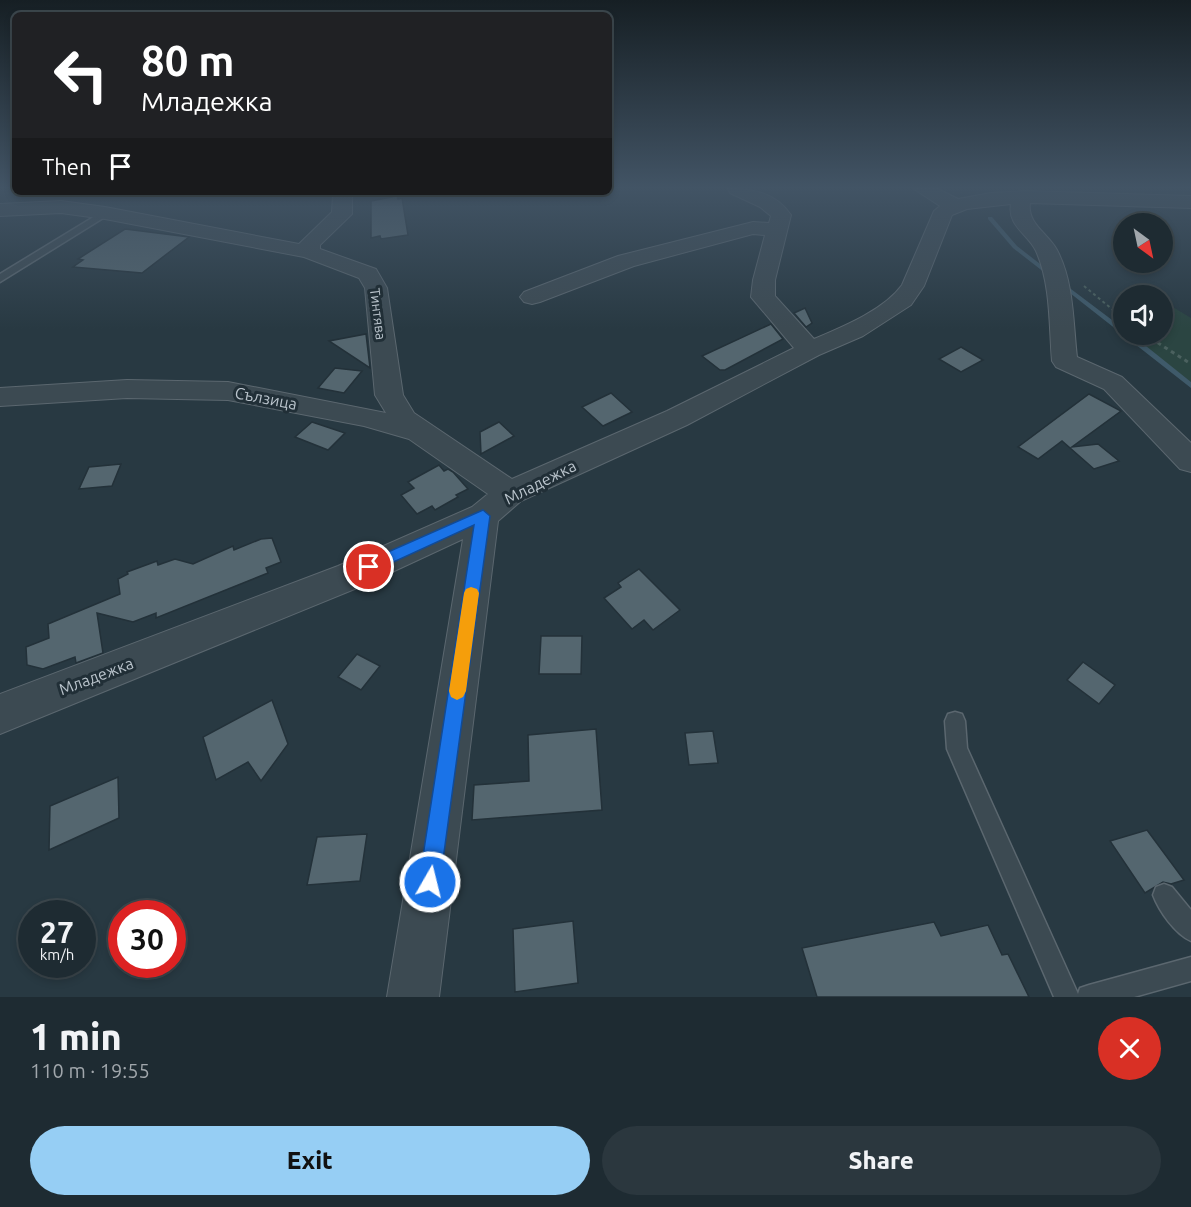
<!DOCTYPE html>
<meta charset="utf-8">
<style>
body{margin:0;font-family:Ubuntu,sans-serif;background:#2b373e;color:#f1f3f6;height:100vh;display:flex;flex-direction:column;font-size:22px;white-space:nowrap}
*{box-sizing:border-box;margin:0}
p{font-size:20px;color:#a1a7ac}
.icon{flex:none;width:33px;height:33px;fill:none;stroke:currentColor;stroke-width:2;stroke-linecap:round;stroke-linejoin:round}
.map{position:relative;height:997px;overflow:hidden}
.panel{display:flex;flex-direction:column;background:#1e2b32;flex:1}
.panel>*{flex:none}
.guide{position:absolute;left:12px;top:12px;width:600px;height:183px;border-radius:9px;box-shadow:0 3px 9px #0003,0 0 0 2px #3c474d;background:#202124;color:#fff;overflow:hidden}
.needle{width:39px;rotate:147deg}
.buttons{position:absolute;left:1113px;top:213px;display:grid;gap:12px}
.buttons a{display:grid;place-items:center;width:60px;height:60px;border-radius:50%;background:#1e2b32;box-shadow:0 3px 9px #0003,0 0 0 2px #3c474d;font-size:30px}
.speed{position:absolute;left:18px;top:900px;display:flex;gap:12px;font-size:30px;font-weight:700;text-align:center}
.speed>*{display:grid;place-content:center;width:78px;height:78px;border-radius:50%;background:#1e2b32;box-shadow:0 3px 9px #0003,0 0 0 2px #3c474d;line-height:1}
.speed small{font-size:15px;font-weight:400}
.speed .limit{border:9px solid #d22;background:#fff;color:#111}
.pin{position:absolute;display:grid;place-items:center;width:51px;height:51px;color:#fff;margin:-26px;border:3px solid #fff;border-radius:50%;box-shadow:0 2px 6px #0007}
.me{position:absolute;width:66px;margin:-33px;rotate:8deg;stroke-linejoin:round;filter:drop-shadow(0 0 4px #0008)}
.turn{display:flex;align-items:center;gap:21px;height:126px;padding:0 30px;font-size:27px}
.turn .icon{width:78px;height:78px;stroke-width:2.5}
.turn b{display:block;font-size:42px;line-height:51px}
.then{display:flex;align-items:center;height:57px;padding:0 30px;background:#0003;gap:12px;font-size:22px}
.round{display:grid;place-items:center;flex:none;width:63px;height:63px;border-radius:32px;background:#2b373e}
.headline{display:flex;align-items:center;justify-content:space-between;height:102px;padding:0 30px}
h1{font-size:36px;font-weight:800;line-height:45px}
.primary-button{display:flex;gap:12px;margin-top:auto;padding:12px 30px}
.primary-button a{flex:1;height:69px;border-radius:36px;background:#96cef4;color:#111;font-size:24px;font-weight:800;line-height:69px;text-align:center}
.primary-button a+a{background:#2b373e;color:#f1f3f6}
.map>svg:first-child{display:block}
.green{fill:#2b4542}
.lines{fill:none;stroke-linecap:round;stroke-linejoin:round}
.stream{fill:#3f5a6a;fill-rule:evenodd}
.building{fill:#54666f;stroke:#233139;stroke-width:1.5}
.lane-casing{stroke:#5b676f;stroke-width:3}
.street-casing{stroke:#5b676f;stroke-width:2}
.path-far1{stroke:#4b615f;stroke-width:2;stroke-dasharray:3 3;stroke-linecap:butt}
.path{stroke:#4b615f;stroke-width:3;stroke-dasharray:4 4;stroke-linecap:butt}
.lane{fill:#3c4a52;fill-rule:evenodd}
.street{fill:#3c4a52;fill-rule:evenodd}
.route{fill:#1a73e8;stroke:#114b97;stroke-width:1.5}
.slow{fill:#f59e0b}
.labels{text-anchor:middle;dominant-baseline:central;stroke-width:6;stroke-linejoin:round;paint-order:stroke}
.far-street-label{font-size:14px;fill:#bac4cc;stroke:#212f37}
.street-label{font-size:16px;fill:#bac4cc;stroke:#212f37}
</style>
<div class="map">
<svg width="1191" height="997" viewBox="0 0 1191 997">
<rect width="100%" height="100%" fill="#283942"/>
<polygon class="green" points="1163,301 1191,318 1191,382 1128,335 1162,334"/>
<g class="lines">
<g class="stream">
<polygon points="988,217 992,217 1017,246 1053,274 1053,276 1049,276 1013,248 988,219"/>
<polygon points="1063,283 1124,329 1124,334 1131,334 1191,382 1191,388 1061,286 1060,285"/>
</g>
</g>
<g class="building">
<polygon points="397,196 398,199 402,198 408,235 381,239 380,236 371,238 371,201"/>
<polygon points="125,229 189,237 142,273 73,267 83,260 78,259"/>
<polygon points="805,308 812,323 806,327 794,313"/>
<polygon points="771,324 783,339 725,370 720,370 702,356"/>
<polygon points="366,334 370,368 329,341"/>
<polygon points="961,347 983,360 961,372 939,359"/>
<polygon points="335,368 362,371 344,393 318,388"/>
<polygon points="611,393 632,412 603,426 582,407"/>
<polygon points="1089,394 1121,411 1072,447 1098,444 1119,461 1094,469 1062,441 1038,459 1018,447"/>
<polygon points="312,422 345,433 328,450 295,437"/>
<polygon points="499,422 514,436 481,454 480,432"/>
<polygon points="121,464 112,486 79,489 89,467"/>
<polygon points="439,465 444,471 448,469 453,472 468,489 456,495 458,497 435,510 432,506 417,514 401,495 414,488 408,482"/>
<polygon points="272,538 281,562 266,568 268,573 156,618 156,613 133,622 97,613 103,653 76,663 75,657 43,669 27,665 26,647 49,638 48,624 120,594 118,579 128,574 127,572 157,561 158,565 175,559 193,564 233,546 234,550 261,539"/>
<polygon points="639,569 680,610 653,630 644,620 632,629 604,598 621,587 618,583"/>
<polygon points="541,636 582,636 581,674 539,674"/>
<polygon points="357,654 380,666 361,690 338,677"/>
<polygon points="1083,662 1115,685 1099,704 1067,680"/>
<polygon points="272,700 288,744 261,781 248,762 216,780 203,737"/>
<polygon points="596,729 602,810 472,820 474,785 529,781 528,735"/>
<polygon points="713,731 718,763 689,765 685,733"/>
<polygon points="118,777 119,818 49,850 50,806"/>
<polygon points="1147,830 1184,880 1171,884 1163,882 1145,893 1110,841"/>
<polygon points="367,834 360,881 307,885 317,837"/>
<polygon points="573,921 578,983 515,992 513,929"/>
<polygon points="934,922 941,936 988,925 1002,955 1008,954 1029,997 817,997 802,948"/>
</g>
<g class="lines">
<defs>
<g id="lane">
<polygon points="105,210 110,213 108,215 0,282 0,274"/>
<polygon points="955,712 962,714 965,721 967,748 1078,994 1080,988 1089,985 1191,957 1191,981 1134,997 1054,997 947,749 945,721 948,714"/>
<path d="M 1164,884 L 1172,887 L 1191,910 L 1191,941 C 1175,934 1159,911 1153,895 L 1156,887 Z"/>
</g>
<path id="street" d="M 728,189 C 753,189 775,192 791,215 L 775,280 L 775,296 L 814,339 C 842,327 884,310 902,285 L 934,211 L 940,206 L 914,189 L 938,189 L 958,199 L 991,193 L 1025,191 L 1191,196 L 1191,208 L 1030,203 C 1027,224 1048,233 1057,250 C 1074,282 1073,322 1077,357 L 1122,377 L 1191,443 L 1191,472 L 1180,469 L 1104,389 L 1056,367 L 1052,361 C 1049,325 1051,285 1036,251 C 1028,234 1007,226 1011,204 L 967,209 L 952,215 L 924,286 L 911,305 L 863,336 L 819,355 L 687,425 L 521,501 L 498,521 L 439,997 L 387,997 L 463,539 L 362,586 L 0,734 L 0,694 L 338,566 L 472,507 L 488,494 L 409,439 L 364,426 L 228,400 L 127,398 L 0,406 L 0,388 L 127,380 L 228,382 L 386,413 L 375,395 L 365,288 L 359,278 L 304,257 L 105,219 L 61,213 L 0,216 L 0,204 L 61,201 L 105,207 L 299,244 L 332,212 L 333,196 L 331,192 L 350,192 L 352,195 L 352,214 L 320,245 L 320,249 L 376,269 L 387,288 L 403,395 L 414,413 L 512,479 L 667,411 L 794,348 L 751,297 L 753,280 L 765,235 L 753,234 L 634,266 L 540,302 L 532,304 L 524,302 L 520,297 L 524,292 L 618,256 L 753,222 L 769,223 L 771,216 L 760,207 L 730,193 Z"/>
</defs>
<use href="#lane" class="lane-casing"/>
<use href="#street" class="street-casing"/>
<polyline class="path-far1" points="1084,286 1124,319"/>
<polyline class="path" points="1144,334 1191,364"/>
<use href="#lane" class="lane"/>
<use href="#street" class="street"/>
</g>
<linearGradient id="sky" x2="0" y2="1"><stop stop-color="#161f24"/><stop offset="0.57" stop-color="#425465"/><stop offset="1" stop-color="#425465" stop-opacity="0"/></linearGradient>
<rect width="1191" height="329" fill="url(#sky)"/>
<polygon class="route" points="483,510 490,516 440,882 437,890 430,893 422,890 419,882 474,525 374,571 363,571 361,567 363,563"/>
<polygon class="slow" points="471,587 477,589 479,593 466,691 463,697 457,700 451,697 449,691 464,593 466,589"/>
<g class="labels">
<g class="far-street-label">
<text transform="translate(378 314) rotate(83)">Тинтява</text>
</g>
<g class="street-label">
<text transform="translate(266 398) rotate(11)">Сълзица</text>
<text transform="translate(540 482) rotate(-27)">Младежка</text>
<text transform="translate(96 676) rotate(-21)">Младежка</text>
</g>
</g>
</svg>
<div class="buttons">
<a><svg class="needle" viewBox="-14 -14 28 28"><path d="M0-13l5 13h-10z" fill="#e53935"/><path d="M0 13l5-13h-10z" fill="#a1a7ac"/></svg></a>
<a><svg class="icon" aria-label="sound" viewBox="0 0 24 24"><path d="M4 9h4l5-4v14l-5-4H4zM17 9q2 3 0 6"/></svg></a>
</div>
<div class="speed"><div>27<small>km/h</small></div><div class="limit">30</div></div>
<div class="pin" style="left:369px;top:567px;background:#d93025"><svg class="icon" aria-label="arrive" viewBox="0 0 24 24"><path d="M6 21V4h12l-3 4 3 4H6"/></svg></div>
<svg class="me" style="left:430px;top:882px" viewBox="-20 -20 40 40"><circle r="17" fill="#1a73e8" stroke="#fff" stroke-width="3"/><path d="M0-11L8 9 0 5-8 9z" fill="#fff"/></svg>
<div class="guide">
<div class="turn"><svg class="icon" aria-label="left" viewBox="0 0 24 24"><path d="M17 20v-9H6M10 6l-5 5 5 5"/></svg><div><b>80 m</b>Младежка</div></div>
<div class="then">Then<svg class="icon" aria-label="arrive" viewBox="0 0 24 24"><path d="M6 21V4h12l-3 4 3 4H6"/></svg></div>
</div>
</div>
<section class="panel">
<div class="headline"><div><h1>1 min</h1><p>110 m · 19:55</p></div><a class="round" style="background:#d93025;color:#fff"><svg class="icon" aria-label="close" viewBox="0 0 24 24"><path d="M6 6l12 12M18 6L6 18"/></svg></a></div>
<div class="primary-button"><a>Exit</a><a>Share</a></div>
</section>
